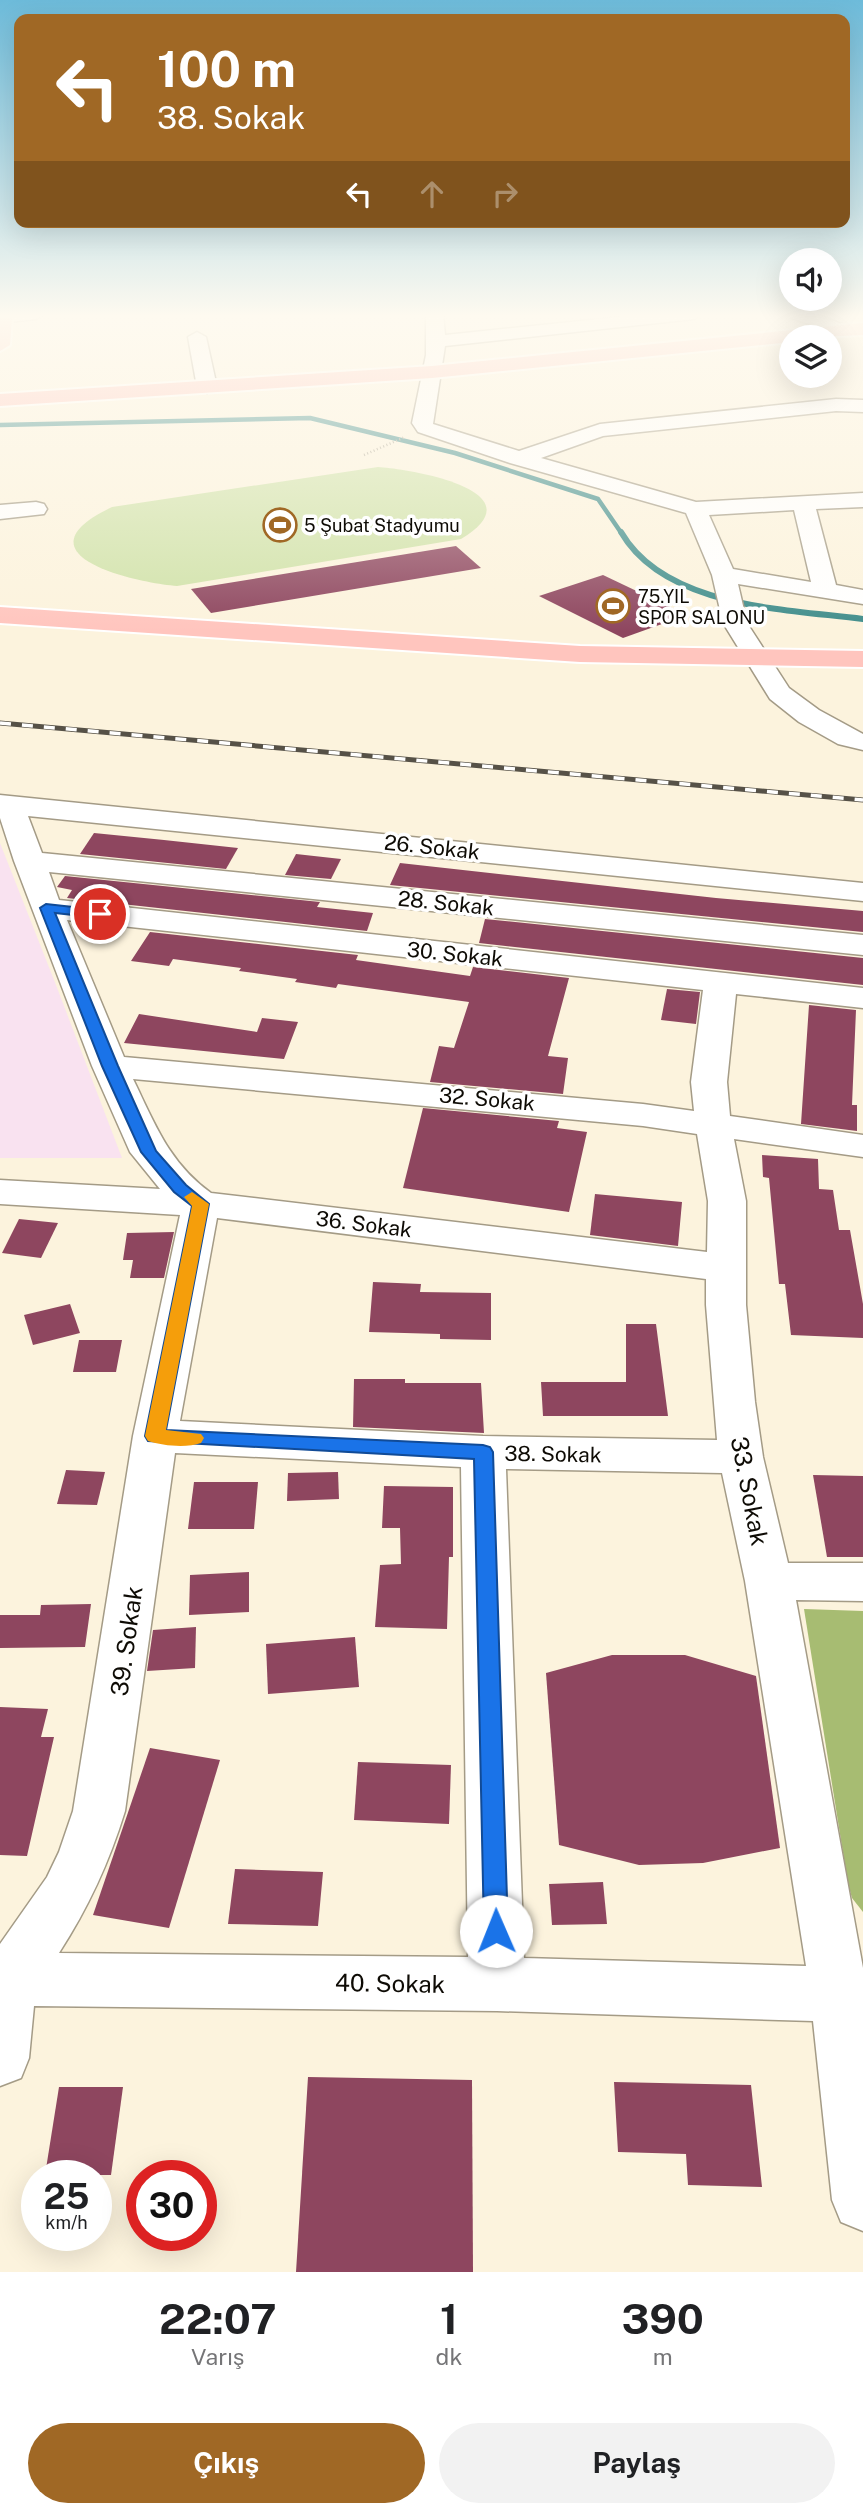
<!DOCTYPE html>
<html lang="tr">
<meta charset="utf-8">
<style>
body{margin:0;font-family:"Public Sans",sans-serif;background:#f2f2f2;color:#202124;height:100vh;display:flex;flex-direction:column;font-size:26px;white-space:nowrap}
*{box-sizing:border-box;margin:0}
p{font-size:23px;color:#757577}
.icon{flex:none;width:38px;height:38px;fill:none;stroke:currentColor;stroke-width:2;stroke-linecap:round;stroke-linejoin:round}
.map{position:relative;height:2272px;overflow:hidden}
.side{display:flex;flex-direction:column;background:#fff;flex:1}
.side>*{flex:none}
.banner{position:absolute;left:14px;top:14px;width:836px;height:214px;border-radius:14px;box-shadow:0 7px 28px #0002;background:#a06825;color:#fff;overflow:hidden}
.buttons{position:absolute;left:779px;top:248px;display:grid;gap:14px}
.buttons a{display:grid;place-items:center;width:63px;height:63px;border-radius:50%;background:#fff;box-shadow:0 7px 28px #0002;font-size:35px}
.speed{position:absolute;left:21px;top:2160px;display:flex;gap:14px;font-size:35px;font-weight:700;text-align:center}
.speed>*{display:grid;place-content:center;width:91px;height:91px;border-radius:50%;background:#fff;box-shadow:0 7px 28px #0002;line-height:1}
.speed small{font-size:18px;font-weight:400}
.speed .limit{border:10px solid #d22;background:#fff;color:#111}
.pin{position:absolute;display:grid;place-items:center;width:60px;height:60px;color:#fff;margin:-30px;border:4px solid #fff;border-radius:50%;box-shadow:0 2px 7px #0007}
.me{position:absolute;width:77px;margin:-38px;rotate:359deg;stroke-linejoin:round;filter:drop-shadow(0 0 5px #0008)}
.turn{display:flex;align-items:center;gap:24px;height:147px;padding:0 28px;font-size:32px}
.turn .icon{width:91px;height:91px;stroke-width:2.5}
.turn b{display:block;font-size:49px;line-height:60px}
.lanes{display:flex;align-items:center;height:66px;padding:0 28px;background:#0003;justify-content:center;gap:35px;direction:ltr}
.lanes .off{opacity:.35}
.eta{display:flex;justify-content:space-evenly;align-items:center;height:119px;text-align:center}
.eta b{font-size:42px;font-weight:700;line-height:49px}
.cta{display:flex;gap:14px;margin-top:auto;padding:14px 28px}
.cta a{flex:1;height:80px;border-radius:42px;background:#a06825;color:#fff;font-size:28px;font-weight:700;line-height:80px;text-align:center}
.cta a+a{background:#f2f2f2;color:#202124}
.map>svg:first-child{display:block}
.education{fill:#f9e2f0}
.green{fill:#d0e2a9}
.forest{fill:#a7bc72}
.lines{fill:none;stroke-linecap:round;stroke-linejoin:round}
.stream-far1{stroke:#408d8b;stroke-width:4.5}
.stream{stroke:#408d8b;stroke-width:6}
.building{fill:#8e465f}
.minor-casing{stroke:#a49b86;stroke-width:3}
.major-casing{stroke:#fff;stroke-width:4}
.path{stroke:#b0a998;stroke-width:2.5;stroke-dasharray:1 2.5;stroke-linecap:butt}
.minor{fill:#fff;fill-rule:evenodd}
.major{fill:#ffc5be;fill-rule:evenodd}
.rail-casing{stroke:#565147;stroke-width:5}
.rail{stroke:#fff;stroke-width:3.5;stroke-dasharray:11;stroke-linecap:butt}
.route{fill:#1a73e8;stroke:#114b97;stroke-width:2}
.slow{fill:#f59e0b}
.labels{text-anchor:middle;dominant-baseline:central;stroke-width:7;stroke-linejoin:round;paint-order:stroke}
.far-poi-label{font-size:18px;fill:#0e0b05;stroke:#fff;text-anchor:start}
.street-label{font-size:21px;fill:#0e0b05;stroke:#fff}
.near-street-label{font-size:24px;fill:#0e0b05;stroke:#fff}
</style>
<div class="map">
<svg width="863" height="2272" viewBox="0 0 863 2272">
<rect width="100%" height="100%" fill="#fcf3dd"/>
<polygon class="education" points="0,843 56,985 122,1158 0,1158"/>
<path class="green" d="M 378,467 C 411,469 541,491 461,539 L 177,586 C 131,582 13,554 112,507 Z"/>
<polygon class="forest" points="804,1609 863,1611 863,1912 852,1898 848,1884"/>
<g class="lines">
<polyline class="stream-far1" points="0,425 310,418 455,453 598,499 622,534"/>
<path class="stream" d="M 621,532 C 665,608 786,609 863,619"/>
</g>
<g class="building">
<polygon points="456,546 481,568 211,613 191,589"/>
<polygon points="603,575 687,615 623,638 539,596"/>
<polygon points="94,833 164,840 238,848 226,869 80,854"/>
<polygon points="296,854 341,859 331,879 285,875"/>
<polygon points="400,863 716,898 863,911 863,932 390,885"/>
<polygon points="65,876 320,902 317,907 373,913 367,931 67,898 72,890 57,887"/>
<polygon points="485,919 863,958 863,985 479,943"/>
<polygon points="150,932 358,955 356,960 470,976 473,967 569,978 548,1056 568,1058 563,1094 430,1082 439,1046 454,1048 469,1002 338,984 336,988 295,982 297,979 239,971 241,968 173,959 169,966 131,961"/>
<polygon points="667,989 700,992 696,1024 661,1020"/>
<polygon points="809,1005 856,1010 852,1105 857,1105 857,1131 801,1124"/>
<polygon points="139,1014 257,1032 262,1018 298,1022 284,1059 124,1043"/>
<polygon points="423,1108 559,1121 557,1128 587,1132 569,1212 403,1188"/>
<polygon points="762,1155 818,1159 819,1189 833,1190 839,1230 850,1230 863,1304 863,1338 791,1335 785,1284 779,1284 769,1178 763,1177"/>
<polygon points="595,1194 682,1202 678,1246 590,1235"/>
<polygon points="19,1219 58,1223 41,1258 2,1253"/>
<polygon points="174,1232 164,1278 130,1278 133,1260 123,1260 127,1233"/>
<polygon points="373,1282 421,1284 420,1292 491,1293 491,1340 440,1339 440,1334 369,1332"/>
<polygon points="70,1304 80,1333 33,1345 24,1315"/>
<polygon points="626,1324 656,1324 668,1416 543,1416 541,1382 626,1382"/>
<polygon points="79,1340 122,1340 116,1372 73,1372"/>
<polygon points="354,1379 405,1379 405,1383 481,1383 484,1433 353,1427"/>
<polygon points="66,1470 105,1472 97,1505 57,1504"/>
<polygon points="338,1472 339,1499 287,1501 288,1473"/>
<polygon points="813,1475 863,1476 863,1557 827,1557"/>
<polygon points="194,1482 258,1482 254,1529 188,1529"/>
<polygon points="384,1486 453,1487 453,1557 449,1557 447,1629 375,1627 380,1565 401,1564 400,1528 382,1528"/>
<polygon points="249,1572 249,1612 189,1615 190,1575"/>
<polygon points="91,1604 85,1647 0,1648 0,1615 40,1615 41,1605"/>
<polygon points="196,1627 195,1668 147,1671 153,1630"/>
<polygon points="355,1637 359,1687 268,1694 266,1644"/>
<polygon points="612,1655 685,1655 756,1676 780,1848 703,1863 639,1865 559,1845 546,1673"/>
<polygon points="0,1707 48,1709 41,1737 54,1737 27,1856 0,1855"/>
<polygon points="150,1748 220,1760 169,1928 93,1915"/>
<polygon points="358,1762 451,1765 449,1824 354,1820"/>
<polygon points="235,1869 323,1872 318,1926 228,1924"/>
<polygon points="603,1882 607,1924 552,1925 549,1884"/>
<polygon points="308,2077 472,2080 473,2272 296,2272"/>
<polygon points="614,2082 751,2085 762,2187 688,2185 686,2154 618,2152"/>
<polygon points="59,2087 123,2087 111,2175 45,2175"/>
</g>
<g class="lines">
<defs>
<g id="minor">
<polygon points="0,314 45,314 36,319 0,323"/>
<path d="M 426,314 L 443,314 L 445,335 L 648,314 L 703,314 L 694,319 L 445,346 L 433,424 L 519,451 L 600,424 L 836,399 L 863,400 L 863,412 L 836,411 L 603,436 L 541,458 L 696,502 L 863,493 L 863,507 L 816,509 L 836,585 L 863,590 L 863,604 L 738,584 L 747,623 L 789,688 L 819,710 L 863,734 L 863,750 L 838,744 L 799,722 L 770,699 L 723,623 L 712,575 L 686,513 L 510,463 L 418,432 L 412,423 L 426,355 ZM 794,510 L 811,582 L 733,569 L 709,515 Z"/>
<polygon points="789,314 813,314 851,327 854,331 851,335 839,335 792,318"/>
<polygon points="197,332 206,337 217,387 207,393 197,387 188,337"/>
<polygon points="36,502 44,504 47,509 44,514 0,519 0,505"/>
<path d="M 0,795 L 863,883 L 863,901 L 28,816 L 42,853 L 863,935 L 863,955 L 49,872 L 59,900 L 863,988 L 863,1008 L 736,994 L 727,1082 L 730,1116 L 863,1135 L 863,1157 L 734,1139 L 746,1201 L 746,1305 L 755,1402 L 763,1457 L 788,1563 L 863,1563 L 863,1601 L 796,1600 L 863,1968 L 863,2231 L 841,2222 L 832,2200 L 813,2021 L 497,2011 L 34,2006 L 29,2058 L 21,2078 L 0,2086 L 0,1944 L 47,1877 L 59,1852 L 73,1811 L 133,1436 L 180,1215 L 0,1204 L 0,1180 L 160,1189 L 130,1152 L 92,1066 L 14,861 L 0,818 ZM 67,920 L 703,990 L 691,1082 L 694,1111 L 643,1104 L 124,1057 ZM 133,1079 L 643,1126 L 697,1134 L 708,1201 L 707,1252 L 211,1193 C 169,1163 155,1124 133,1079 ZM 217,1218 L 706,1279 L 706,1305 L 717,1440 L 483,1436 L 180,1421 ZM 175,1453 L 461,1467 L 468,1957 L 59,1953 C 88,1908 109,1863 125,1811 ZM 506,1469 L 722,1473 L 745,1581 L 806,1966 L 524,1958 Z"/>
</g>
<g id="major">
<polygon points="0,314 10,314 12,318 10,345 0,351"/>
<polygon points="863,323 863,335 791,338 791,342 432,378 0,406 0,394 432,366"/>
<polygon points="0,607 580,646 863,651 863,667 580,662 0,623"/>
</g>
</defs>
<use href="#minor" class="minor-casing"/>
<use href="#major" class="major-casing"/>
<polyline class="path" points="364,455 405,437"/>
<use href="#minor" class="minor"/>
<use href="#major" class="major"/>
<defs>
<polyline id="rail" points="0,723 863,800"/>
</defs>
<use href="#rail" class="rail-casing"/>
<use href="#rail" class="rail"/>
</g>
<linearGradient id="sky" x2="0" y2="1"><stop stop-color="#6dbbda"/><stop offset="0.5" stop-color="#fefaf0"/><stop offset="1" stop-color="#fefaf0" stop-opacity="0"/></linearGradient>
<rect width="863" height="632" fill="url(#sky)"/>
<polygon class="route" points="46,904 100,910 107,914 100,918 55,913 118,1066 156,1151 186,1185 209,1204 166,1430 483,1445 490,1447 493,1452 508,1931 504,1939 496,1942 487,1939 484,1931 474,1459 148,1441 145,1436 192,1206 174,1192 141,1152 102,1066 40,908"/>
<path class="slow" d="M 192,1192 L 209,1204 L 166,1430 L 201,1434 L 204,1438 L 201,1443 C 187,1448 163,1446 148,1441 L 145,1436 L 192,1206 L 184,1197 Z"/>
<defs>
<symbol id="stadium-ring" viewBox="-11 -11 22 22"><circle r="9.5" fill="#fff" stroke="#a06825" stroke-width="1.5"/><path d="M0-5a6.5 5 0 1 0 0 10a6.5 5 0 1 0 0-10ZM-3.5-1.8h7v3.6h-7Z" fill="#a06825"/></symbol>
</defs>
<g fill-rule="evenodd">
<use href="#stadium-ring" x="261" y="506" width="38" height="38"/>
<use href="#stadium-ring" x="594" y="587" width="38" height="38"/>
</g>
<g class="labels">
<g class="far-poi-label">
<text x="304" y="525">5 Şubat Stadyumu</text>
<text x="638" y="596">75.YIL<tspan x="638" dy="21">SPOR SALONU</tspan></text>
</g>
<g class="street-label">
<text transform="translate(432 847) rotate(6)">26. Sokak</text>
<text transform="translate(446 903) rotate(6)">28. Sokak</text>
<text transform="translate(455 954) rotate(6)">30. Sokak</text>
<text transform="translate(487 1099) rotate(5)">32. Sokak</text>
<text transform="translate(364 1224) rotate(7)">36. Sokak</text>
<text transform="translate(553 1454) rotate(1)">38. Sokak</text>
</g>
<g class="near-street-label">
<text transform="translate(750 1491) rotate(79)">33. Sokak</text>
<text transform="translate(126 1641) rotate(-82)">39. Sokak</text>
<text transform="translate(390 1983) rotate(1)">40. Sokak</text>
</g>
</g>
</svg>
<div class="buttons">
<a><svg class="icon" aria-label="sound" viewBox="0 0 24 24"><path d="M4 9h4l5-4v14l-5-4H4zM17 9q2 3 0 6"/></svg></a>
<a><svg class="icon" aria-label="layers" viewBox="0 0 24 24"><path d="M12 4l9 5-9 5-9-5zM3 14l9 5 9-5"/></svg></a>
</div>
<div class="speed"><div>25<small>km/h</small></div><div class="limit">30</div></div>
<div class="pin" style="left:100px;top:914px;background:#d93025"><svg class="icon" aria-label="arrive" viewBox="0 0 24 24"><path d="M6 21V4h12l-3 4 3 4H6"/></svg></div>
<svg class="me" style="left:496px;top:1931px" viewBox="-20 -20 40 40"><circle r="19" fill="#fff"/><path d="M0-13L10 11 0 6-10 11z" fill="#1a73e8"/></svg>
<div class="banner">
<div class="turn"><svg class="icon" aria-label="left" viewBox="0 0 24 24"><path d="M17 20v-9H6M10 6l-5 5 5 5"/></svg><div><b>100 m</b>38. Sokak</div></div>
<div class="lanes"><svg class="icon" aria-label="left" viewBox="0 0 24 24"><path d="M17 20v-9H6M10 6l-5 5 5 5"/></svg><svg class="icon off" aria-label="ahead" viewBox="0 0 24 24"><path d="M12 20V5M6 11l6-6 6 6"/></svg><svg class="icon off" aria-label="right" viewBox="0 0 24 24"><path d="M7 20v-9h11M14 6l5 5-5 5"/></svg></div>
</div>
</div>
<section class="side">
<div class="eta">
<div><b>22:07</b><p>Varış</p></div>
<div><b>1</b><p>dk</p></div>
<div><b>390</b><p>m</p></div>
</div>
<div class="cta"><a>Çıkış</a><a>Paylaş</a></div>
</section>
